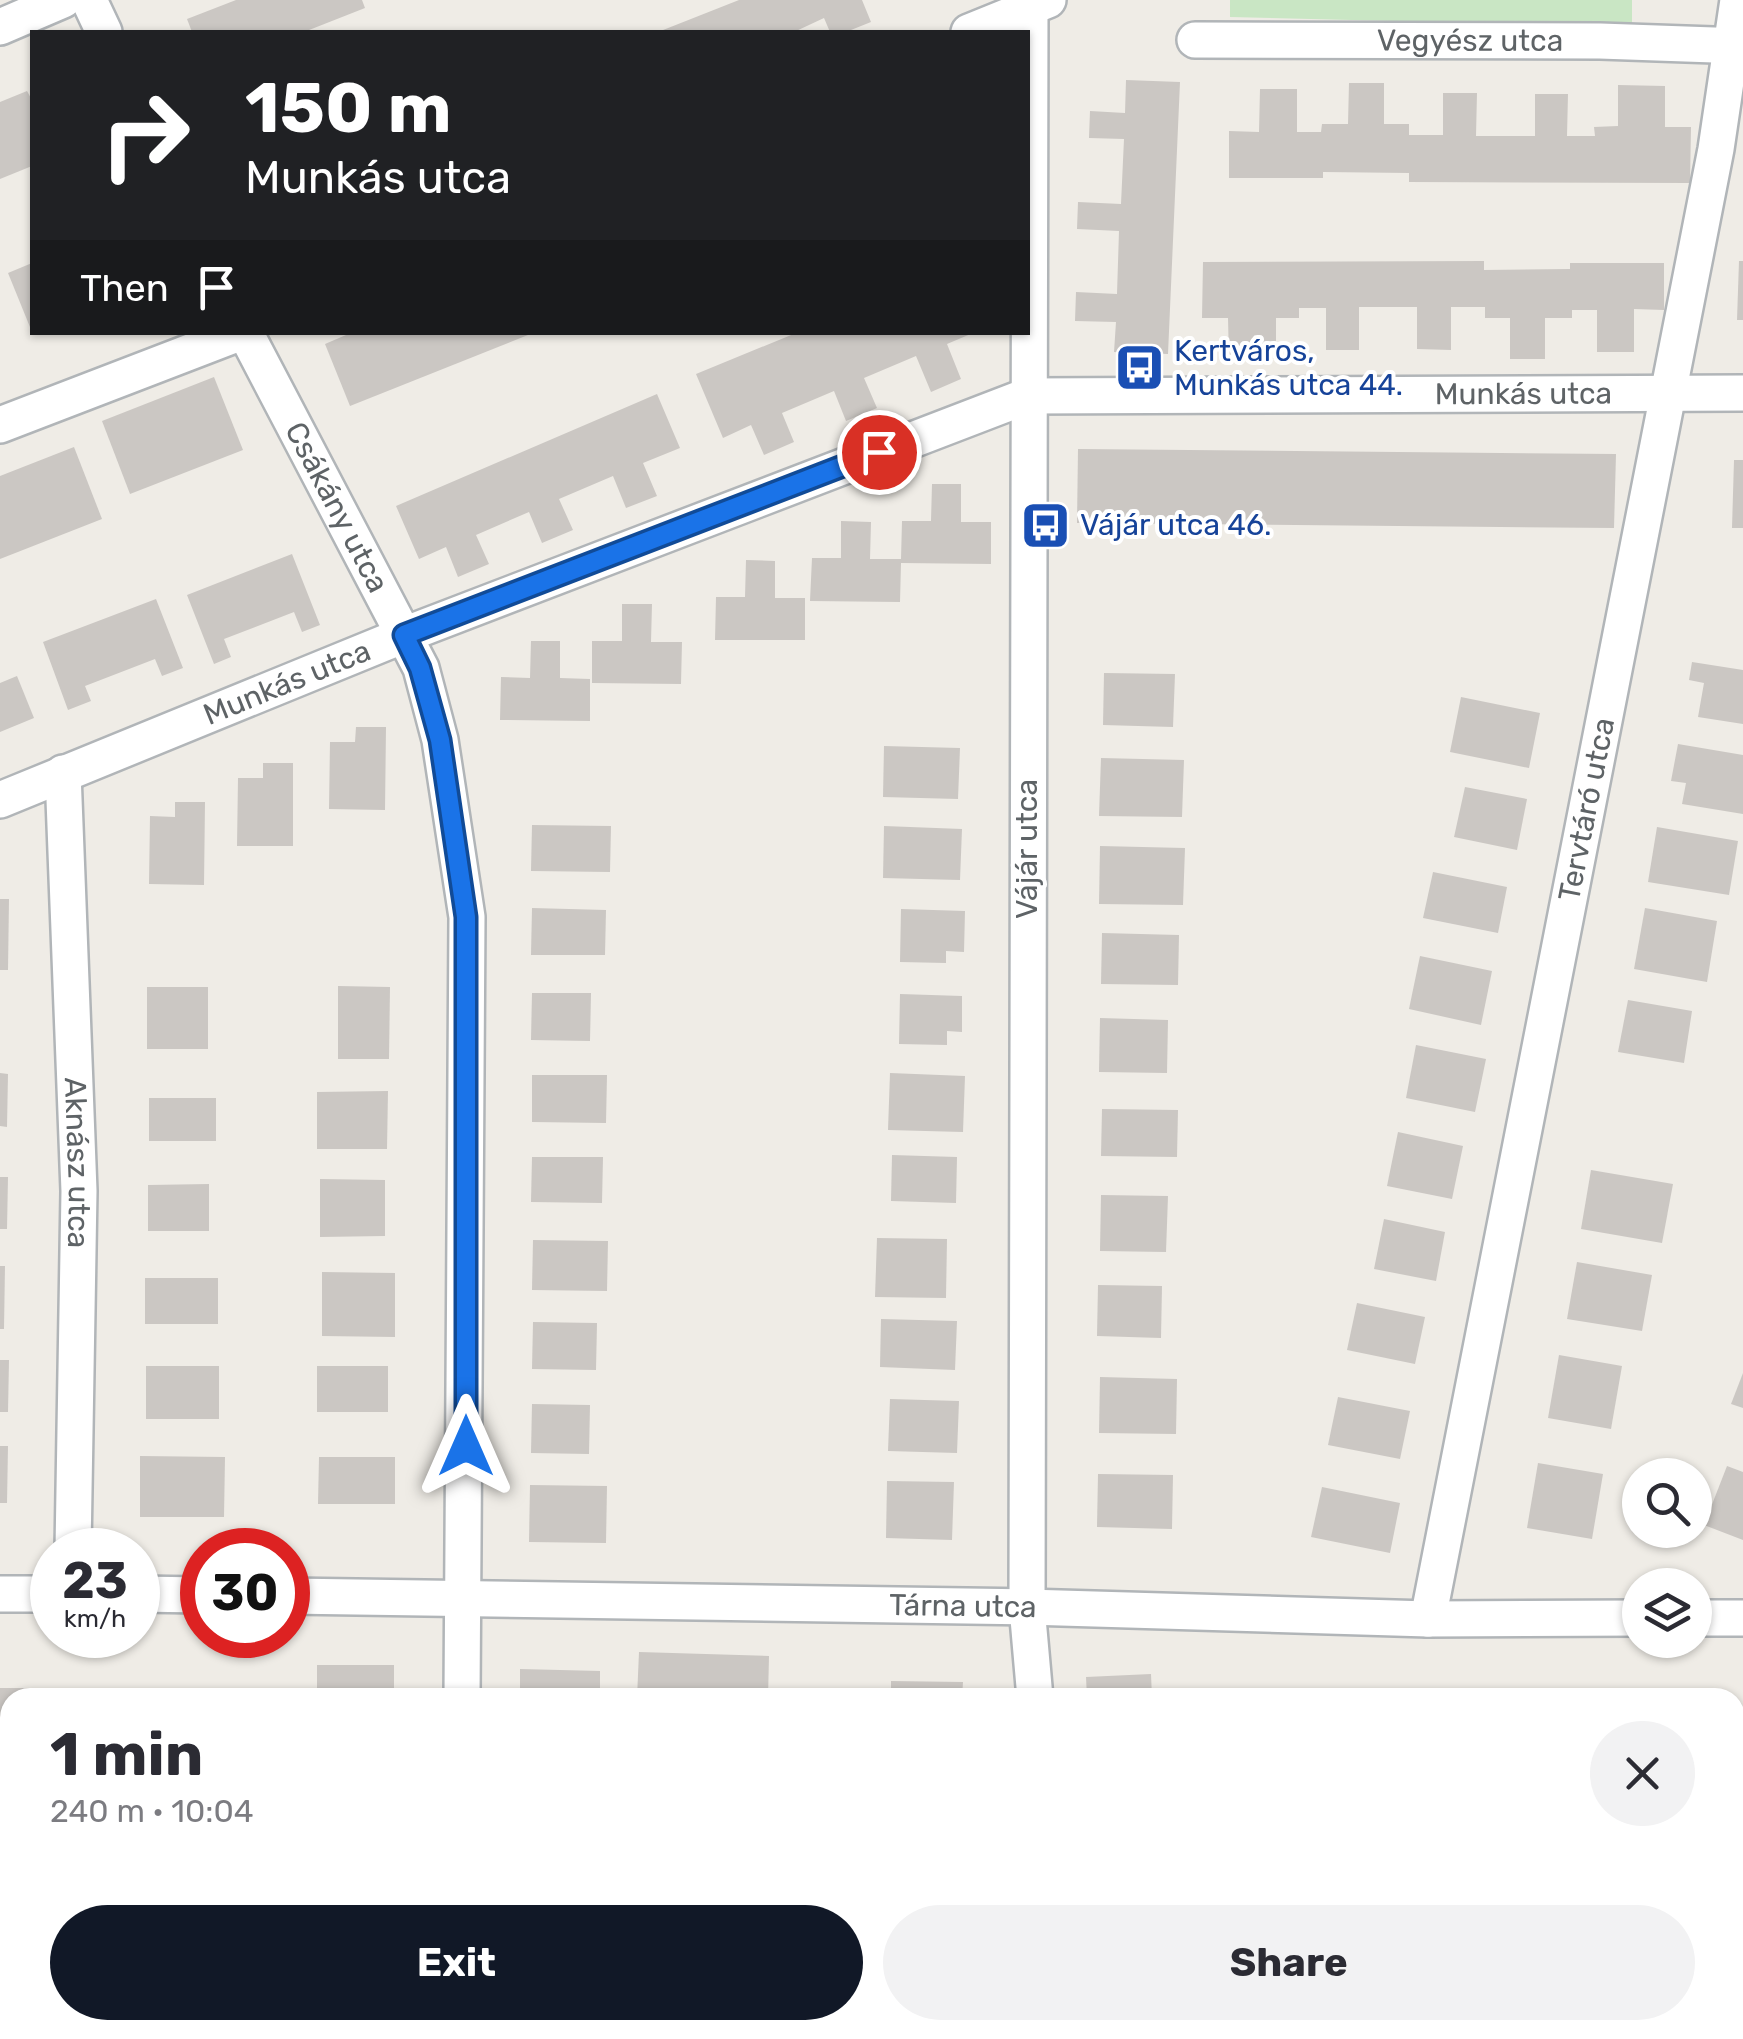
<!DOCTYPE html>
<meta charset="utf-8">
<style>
body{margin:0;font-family:Rubik,sans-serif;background:#f2f2f3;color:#2b2b33;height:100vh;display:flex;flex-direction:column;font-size:38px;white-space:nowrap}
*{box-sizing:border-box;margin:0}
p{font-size:32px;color:#7c7c81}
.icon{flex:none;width:55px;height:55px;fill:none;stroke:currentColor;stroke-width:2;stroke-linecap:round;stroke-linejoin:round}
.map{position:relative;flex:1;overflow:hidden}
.panel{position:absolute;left:0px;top:1688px;width:1745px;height:352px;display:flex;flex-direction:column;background:#fff;border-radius:30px 30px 0 0;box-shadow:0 2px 8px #0004}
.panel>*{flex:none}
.hud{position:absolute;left:30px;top:30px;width:1000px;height:305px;border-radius:0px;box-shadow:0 2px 8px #0004;background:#202124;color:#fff;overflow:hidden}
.buttons{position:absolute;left:1622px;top:1458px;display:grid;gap:20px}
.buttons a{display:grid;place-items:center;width:90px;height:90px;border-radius:50%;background:#fff;box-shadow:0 2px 8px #0004;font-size:50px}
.speed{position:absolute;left:30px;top:1528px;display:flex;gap:20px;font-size:50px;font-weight:700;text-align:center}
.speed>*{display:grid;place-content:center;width:130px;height:130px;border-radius:50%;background:#fff;box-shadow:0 2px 8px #0004;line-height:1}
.speed small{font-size:25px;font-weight:400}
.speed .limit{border:15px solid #d22;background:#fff;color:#111}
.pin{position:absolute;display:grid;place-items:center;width:85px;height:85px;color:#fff;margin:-42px;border:5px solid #fff;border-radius:50%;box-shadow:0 2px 10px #0007}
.me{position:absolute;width:110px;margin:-55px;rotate:0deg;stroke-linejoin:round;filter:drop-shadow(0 0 8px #0008)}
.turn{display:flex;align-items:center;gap:35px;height:210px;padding:0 50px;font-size:45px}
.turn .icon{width:130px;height:130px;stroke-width:2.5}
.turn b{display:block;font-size:70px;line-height:85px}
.then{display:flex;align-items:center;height:95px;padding:0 50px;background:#0003;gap:20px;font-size:38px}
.round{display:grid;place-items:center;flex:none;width:105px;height:105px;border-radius:52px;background:#f2f2f3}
.overview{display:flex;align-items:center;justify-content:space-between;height:170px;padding:0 50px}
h1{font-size:60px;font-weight:700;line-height:75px}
.action{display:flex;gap:20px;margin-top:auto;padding:20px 50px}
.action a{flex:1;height:115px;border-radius:60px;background:#111827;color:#fff;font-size:40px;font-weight:700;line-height:115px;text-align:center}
.action a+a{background:#f2f2f3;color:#2b2b33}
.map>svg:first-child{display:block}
.green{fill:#c9e6c4}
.building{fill:#cbc7c3}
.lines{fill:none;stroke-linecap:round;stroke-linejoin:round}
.street-casing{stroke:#b1b5b8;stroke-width:40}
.street{stroke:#fff;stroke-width:35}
.route-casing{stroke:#114b97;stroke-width:25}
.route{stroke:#1a73e8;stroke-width:18}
.labels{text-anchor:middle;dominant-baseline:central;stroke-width:8;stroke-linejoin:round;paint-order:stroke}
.street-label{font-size:30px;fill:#5e6366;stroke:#fff}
.transit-label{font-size:30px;fill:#164399;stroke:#fff;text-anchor:start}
</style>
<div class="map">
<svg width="1743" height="2039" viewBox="0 0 1743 2039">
<rect width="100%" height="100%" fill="#efece6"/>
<polygon class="green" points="1230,0 1632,0 1632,27 1230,17"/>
<g class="building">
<polygon points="236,0 362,0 365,8 304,32 192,32 187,19"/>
<polygon points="739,0 862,0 871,22 846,32 830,32 824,18 794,32 658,32"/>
<polygon points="1126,80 1180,82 1168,354 1114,352 1116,322 1075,321 1076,292 1117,294 1119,231 1077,229 1078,202 1121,204 1124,139 1089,138 1090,111 1125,113"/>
<polygon points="1349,83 1384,83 1384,124 1409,124 1409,135 1443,135 1443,93 1477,93 1476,136 1535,136 1535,94 1568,94 1567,136 1595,136 1594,127 1618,126 1618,85 1665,86 1665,127 1691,127 1690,183 1409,182 1409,173 1323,172 1323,178 1229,178 1229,131 1259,132 1260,89 1297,89 1297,132 1321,132 1322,124 1348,124"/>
<polygon points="27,91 32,100 32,166 0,179 0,102"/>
<polygon points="1484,261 1484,270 1570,269 1570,263 1664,263 1664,310 1634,309 1634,352 1597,352 1597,310 1572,310 1572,318 1545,318 1545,359 1510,359 1510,318 1485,318 1485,307 1451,307 1451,350 1417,349 1417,307 1359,307 1359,350 1326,350 1326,308 1299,308 1299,318 1276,318 1276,359 1229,359 1228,318 1202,318 1203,262"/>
<polygon points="1739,261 1743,261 1743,320 1737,320"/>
<polygon points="32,263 32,332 8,273"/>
<polygon points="353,332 533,332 533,333 350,406 325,344"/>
<polygon points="796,333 973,333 947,344 961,379 931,392 916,356 864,378 877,408 846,421 834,391 782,413 794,442 764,455 751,425 723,438 696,374"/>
<polygon points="214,377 243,450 130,494 102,421"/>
<polygon points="657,394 680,448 643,463 657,496 626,508 613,476 559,499 573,530 542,543 529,512 476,535 489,564 458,577 446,547 419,559 396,506"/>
<polygon points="74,447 102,519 0,559 0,476"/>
<polygon points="1078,449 1616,454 1614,528 1077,523"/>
<polygon points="1734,460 1743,460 1743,528 1732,528"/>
<polygon points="932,484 961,484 961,522 991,522 991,564 901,563 900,602 810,601 812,558 841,558 841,521 871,522 870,559 901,559 902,521 931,521"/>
<polygon points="292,554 320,625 302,632 294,612 224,639 231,657 214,664 187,595"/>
<polygon points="746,560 775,561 775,598 805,598 805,640 715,640 716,597 745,597"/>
<polygon points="156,599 183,668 162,676 155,659 85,686 91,701 68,710 43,642"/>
<polygon points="622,604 652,604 651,642 682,642 681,684 592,683 592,641 622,641"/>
<polygon points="531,641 560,641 560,678 590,679 590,721 500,720 501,677 530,678"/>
<polygon points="1692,662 1743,670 1743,724 1698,717 1704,683 1689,680"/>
<polygon points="1104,673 1175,674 1173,727 1103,725"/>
<polygon points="17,676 34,718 0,732 0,683"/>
<polygon points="1461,697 1540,713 1529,768 1450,752"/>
<polygon points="356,727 386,727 385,810 329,809 330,742 355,742"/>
<polygon points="1678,744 1743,755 1743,814 1682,804 1686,783 1671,781"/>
<polygon points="884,746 960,748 958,799 883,797"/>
<polygon points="1101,758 1184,760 1182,817 1099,816"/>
<polygon points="263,763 293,763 293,846 237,846 238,778 263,778"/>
<polygon points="1465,787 1527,799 1517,850 1454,837"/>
<polygon points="175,802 205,802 204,885 149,884 150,816 175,817"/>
<polygon points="532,825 611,826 610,872 531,871"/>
<polygon points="884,826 962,829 960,880 883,878"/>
<polygon points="1657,827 1738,841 1729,895 1648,882"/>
<polygon points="1100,846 1185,848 1183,905 1099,904"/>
<polygon points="1433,872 1507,887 1498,933 1423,918"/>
<polygon points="0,899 9,899 8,970 0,970"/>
<polygon points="532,908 606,910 605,955 531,955"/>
<polygon points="1645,908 1717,921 1707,982 1634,969"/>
<polygon points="901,909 965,911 964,952 946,951 946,963 900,962"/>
<polygon points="1102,933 1179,935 1178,985 1101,984"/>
<polygon points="1420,956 1492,971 1481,1025 1409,1009"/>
<polygon points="338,986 390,987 389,1059 338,1059"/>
<rect x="147" y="987" width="61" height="62"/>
<polygon points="532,993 591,993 590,1041 531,1040"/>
<polygon points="900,994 962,996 962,1032 947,1031 947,1045 899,1044"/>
<polygon points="1628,1000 1692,1011 1684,1063 1618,1052"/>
<polygon points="1100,1018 1168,1020 1167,1073 1099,1072"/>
<polygon points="1416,1045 1486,1059 1475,1112 1406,1098"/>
<polygon points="0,1073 8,1074 7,1127 0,1126"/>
<polygon points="890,1073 965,1076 963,1132 888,1130"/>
<polygon points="532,1075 607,1075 606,1123 532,1122"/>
<polygon points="388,1091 387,1149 317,1149 317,1092"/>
<rect x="149" y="1098" width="67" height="43"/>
<polygon points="1102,1109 1178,1110 1177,1157 1101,1156"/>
<polygon points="1398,1132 1463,1146 1452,1199 1387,1186"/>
<polygon points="892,1155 957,1157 956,1203 891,1201"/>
<polygon points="532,1157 603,1157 602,1203 531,1202"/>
<polygon points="1591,1170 1673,1184 1662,1243 1581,1229"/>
<polygon points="0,1177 8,1177 7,1229 0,1229"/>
<polygon points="320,1179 385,1180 385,1236 320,1237"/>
<polygon points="209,1184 209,1231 148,1231 148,1185"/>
<polygon points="1101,1195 1168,1196 1166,1252 1100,1251"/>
<polygon points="1384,1219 1445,1232 1436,1281 1374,1269"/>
<polygon points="877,1238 947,1239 946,1298 875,1297"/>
<polygon points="533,1240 608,1241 607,1291 532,1290"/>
<polygon points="1577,1262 1652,1275 1642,1331 1567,1319"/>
<polygon points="0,1266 5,1266 4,1329 0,1329"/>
<polygon points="322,1272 395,1273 395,1337 322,1336"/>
<rect x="145" y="1278" width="73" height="46"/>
<polygon points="1098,1285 1162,1286 1161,1338 1097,1336"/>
<polygon points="1357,1303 1425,1317 1415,1364 1347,1350"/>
<polygon points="881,1319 957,1321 955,1370 880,1367"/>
<polygon points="533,1322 597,1323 596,1370 532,1369"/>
<polygon points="1559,1355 1622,1366 1611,1429 1548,1418"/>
<polygon points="0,1360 9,1360 8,1412 0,1412"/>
<rect x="146" y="1366" width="73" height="53"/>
<rect x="317" y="1366" width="71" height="46"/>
<polygon points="1743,1373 1743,1408 1731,1404"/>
<polygon points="1100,1377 1177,1379 1176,1434 1099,1433"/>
<polygon points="1338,1397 1410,1411 1400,1459 1328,1445"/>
<polygon points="890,1399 959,1401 957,1453 888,1451"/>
<polygon points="532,1404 590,1405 589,1454 531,1453"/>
<polygon points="0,1446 8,1446 7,1503 0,1503"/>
<polygon points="140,1456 225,1457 224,1517 140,1517"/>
<polygon points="319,1457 395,1457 395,1504 318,1504"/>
<polygon points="1538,1463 1603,1474 1592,1539 1527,1528"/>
<polygon points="1727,1466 1743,1472 1743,1540 1704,1525"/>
<polygon points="1098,1474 1173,1475 1172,1529 1097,1527"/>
<polygon points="887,1481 954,1482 952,1540 886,1538"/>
<polygon points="530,1485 607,1486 606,1543 529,1542"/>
<polygon points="1322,1487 1400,1503 1390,1553 1311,1537"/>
<polygon points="639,1652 769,1656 768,1698 637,1698"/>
<rect x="317" y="1665" width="77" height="33"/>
<polygon points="520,1669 600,1671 600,1698 520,1698"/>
<polygon points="1151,1674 1152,1698 1087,1698 1086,1677"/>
<polygon points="891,1681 963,1682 962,1698 891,1698"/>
<polygon points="0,1688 46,1688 46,1698 10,1698 10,1792 0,1792"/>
<rect x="1336" y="1688" width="61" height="10"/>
<polygon points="1431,1692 1460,1694 1459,1698 1431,1698"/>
<rect x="0" y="1868" width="10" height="92"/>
<polygon points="0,2022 10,2022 10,2030 18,2030 18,2039 0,2039"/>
<rect x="332" y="2030" width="67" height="9"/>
<polygon points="1490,2030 1535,2030 1557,2039 1487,2039"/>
<polygon points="528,2032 605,2033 605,2039 528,2039"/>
<polygon points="884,2032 956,2033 956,2039 884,2039"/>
</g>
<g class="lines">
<defs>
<g id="street">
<polyline points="89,0 104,32"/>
<polyline points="1030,0 1027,1607 1035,1698"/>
<polyline points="0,27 63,0"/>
<polyline points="969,32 1048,0"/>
<path id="s1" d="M 1195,40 L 1600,41 L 1743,46"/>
<path id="s2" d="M 245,332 L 421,668 L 440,740 L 467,917 L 462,1698"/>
<polyline points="0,425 242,332"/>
<path id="s3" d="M 63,773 L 79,1191 L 73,1550"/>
<path id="s4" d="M 0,800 L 404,635 L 1027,396 L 1743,393"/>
<polyline points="0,1594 52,1594"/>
<polyline points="138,1594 202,1595"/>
<path id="s5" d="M 288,1596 L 1027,1607 L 1428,1619 L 1640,1618"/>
<polyline points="1695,1618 1743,1618"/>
<path id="s6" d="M 1428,1619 L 1716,149 L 1738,0"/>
<polyline points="1735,1864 1743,1843"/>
<polyline points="454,2030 454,2039"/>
<polyline points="1025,2039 1025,2030"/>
<polyline points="1666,2039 1669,2030"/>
</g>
</defs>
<use href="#street" class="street-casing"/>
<use href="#street" class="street"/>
</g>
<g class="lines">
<defs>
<polyline id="route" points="466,1446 466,917 440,740 420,668 404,635 879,452"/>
</defs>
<use href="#route" class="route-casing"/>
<use href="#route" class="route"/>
</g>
<defs>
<symbol id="bus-square" viewBox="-11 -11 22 22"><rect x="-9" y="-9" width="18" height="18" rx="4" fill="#1a4fb4" stroke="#fff"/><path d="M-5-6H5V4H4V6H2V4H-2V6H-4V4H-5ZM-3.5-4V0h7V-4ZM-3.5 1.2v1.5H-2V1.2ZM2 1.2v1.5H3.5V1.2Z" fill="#fff"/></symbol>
</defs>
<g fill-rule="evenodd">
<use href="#bus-square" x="1112" y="340" width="55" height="55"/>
<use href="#bus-square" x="1018" y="498" width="55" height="55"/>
</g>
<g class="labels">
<g class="street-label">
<text stroke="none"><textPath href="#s1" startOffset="275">Vegyész utca</textPath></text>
<text stroke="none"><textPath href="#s4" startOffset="1600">Munkás utca</textPath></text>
<text stroke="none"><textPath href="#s2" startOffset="198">Csákány utca</textPath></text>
<text stroke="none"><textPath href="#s4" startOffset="310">Munkás utca</textPath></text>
<text stroke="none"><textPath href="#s6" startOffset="825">Tervtáró utca</textPath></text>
<text transform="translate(1027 849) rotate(-90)">Vájár utca</text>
<text stroke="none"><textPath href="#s3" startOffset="390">Aknász utca</textPath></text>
<text stroke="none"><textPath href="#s5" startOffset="675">Tárna utca</textPath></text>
</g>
<g class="transit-label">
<text x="1174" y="351">Kertváros,<tspan x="1174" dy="34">Munkás utca 44.</tspan></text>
<text x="1080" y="525">Vájár utca 46.</text>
</g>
</g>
</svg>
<div class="buttons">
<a><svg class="icon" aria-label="search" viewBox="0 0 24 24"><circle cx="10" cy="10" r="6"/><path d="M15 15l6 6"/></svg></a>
<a><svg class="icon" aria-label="layers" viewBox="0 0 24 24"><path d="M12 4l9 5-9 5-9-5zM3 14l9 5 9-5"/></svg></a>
</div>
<div class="speed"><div>23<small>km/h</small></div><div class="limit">30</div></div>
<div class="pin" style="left:879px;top:452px;background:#d93025"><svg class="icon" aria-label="arrive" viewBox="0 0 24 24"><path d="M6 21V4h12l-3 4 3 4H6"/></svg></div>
<svg class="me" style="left:466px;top:1446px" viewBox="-20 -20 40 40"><path d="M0-17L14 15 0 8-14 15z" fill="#1a73e8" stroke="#fff" stroke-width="4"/></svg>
<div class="hud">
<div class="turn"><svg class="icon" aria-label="right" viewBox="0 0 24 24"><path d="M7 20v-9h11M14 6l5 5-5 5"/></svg><div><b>150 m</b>Munkás utca</div></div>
<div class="then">Then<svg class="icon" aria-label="arrive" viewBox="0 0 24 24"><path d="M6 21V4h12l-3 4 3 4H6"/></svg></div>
</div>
<section class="panel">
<div class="overview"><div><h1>1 min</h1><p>240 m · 10:04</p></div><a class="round"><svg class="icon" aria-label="close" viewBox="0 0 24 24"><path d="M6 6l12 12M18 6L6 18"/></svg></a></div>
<div class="action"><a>Exit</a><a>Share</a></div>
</section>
</div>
